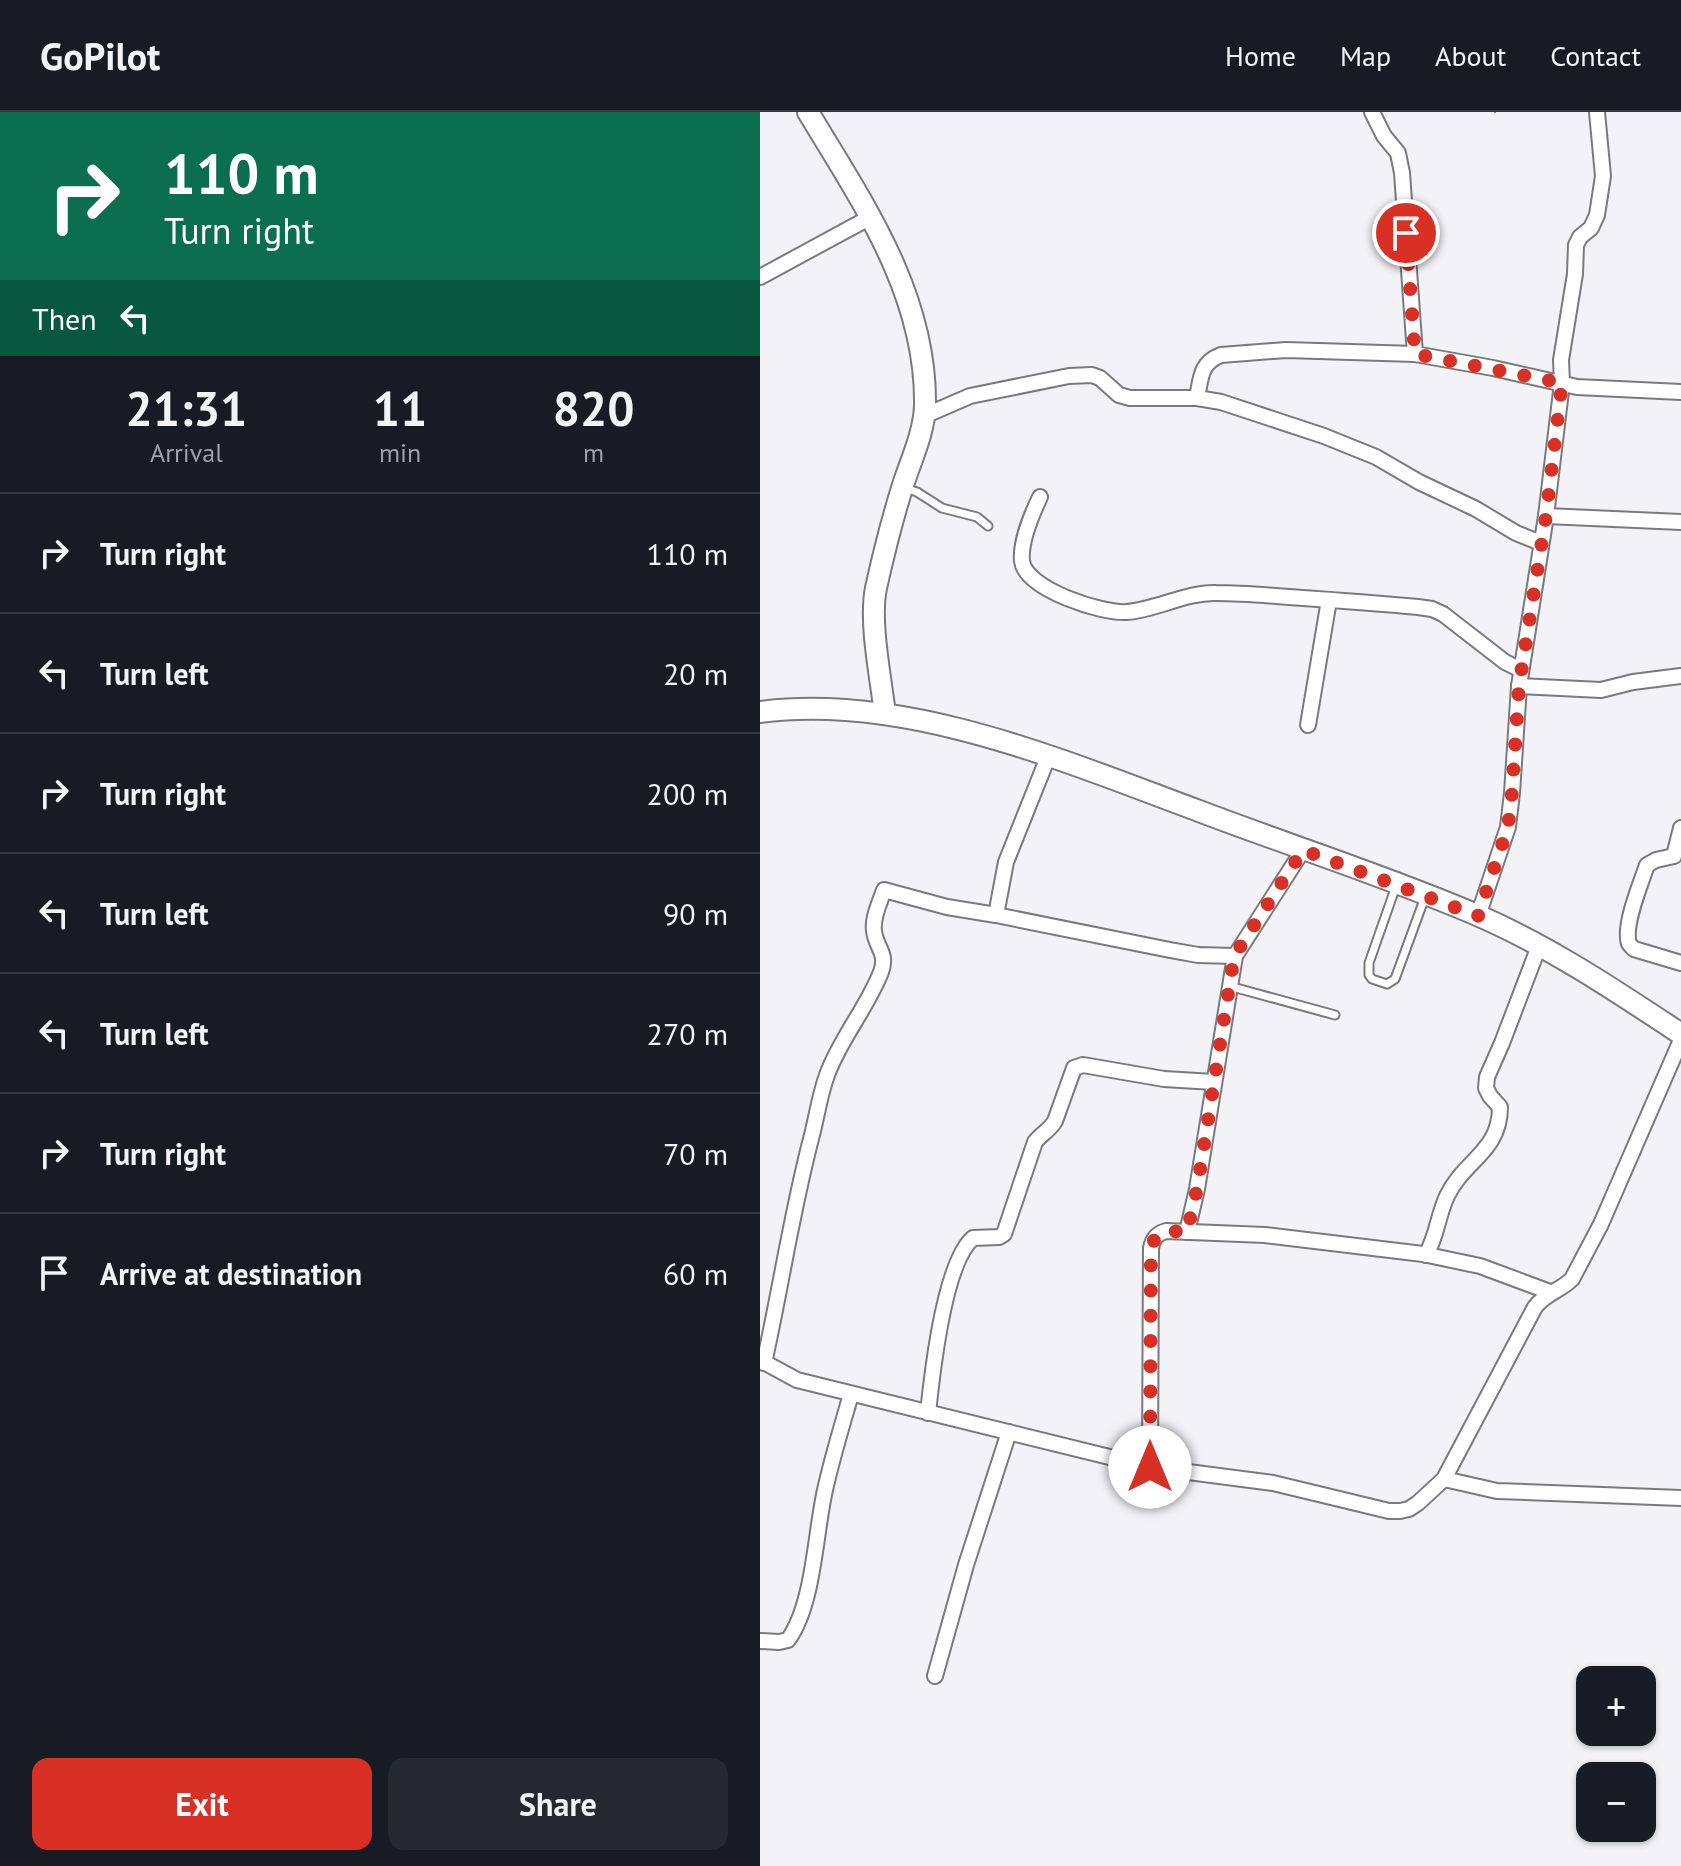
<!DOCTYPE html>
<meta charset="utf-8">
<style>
body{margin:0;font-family:"PT Sans",sans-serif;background:#242831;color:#f1f3f6;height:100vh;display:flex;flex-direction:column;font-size:30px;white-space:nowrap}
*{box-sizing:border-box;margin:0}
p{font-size:26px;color:#9ea1a6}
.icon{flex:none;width:44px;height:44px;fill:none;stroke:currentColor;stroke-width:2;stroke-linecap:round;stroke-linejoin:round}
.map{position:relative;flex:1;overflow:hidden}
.details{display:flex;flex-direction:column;background:#171b24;width:760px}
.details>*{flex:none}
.hud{background:#0b6e4f;color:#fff;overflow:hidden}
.controls{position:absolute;left:816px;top:1554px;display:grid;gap:16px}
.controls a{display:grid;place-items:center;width:80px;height:80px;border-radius:16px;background:#171b24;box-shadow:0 2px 6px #0004;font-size:40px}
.pin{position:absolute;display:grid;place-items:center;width:68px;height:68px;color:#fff;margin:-34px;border:4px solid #fff;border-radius:50%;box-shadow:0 2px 8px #0007}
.me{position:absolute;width:88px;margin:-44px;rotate:0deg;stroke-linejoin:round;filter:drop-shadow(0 0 6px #0008)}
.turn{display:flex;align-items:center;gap:28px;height:168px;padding:0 32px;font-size:36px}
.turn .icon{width:104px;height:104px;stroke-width:2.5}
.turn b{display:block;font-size:56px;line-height:68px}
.then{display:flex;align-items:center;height:76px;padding:0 32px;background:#0003;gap:16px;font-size:30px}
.eta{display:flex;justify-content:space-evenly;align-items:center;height:136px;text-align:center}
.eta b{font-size:48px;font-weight:600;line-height:56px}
.cta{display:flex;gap:16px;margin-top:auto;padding:16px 32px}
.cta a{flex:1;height:92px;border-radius:16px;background:#d93025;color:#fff;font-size:32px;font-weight:600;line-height:92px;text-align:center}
.cta a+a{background:#242831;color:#f1f3f6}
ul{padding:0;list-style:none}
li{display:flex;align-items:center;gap:24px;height:120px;padding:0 32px;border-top:2px solid #363941}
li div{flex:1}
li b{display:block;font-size:30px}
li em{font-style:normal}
header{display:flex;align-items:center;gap:48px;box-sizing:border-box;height:112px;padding:0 40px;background:#171b24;border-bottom:2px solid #363941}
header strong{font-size:38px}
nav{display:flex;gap:44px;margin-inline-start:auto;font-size:28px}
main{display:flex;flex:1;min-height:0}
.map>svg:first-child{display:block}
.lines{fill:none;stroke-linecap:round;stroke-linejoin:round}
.lane-casing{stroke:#7a7a7e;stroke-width:11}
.street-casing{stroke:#7a7a7e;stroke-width:18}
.secondary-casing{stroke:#7a7a7e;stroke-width:24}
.path{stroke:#88888b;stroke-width:2;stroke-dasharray:4 4;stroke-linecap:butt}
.lane{stroke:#fff;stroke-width:7}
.street{stroke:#fff;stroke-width:14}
.secondary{stroke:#fff;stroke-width:20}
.route{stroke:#d93025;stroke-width:14;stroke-dasharray:0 25.2}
</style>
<header>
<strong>GoPilot</strong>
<nav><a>Home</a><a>Map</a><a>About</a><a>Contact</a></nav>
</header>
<main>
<section class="details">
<div class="hud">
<div class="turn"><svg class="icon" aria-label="right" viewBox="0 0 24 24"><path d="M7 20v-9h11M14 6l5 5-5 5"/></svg><div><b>110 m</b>Turn right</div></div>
<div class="then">Then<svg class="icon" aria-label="left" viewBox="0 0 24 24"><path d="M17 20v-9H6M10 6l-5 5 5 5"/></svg></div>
</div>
<div class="eta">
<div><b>21:31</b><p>Arrival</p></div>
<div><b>11</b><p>min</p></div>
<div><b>820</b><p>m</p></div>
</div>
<ul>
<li><svg class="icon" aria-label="right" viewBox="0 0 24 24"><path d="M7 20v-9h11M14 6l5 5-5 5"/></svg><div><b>Turn right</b></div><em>110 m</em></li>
<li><svg class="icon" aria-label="left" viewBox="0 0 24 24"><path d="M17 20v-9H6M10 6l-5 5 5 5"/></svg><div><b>Turn left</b></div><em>20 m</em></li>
<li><svg class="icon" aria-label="right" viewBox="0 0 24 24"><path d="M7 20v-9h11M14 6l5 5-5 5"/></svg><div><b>Turn right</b></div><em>200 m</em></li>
<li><svg class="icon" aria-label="left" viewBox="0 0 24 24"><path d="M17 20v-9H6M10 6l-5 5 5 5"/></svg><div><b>Turn left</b></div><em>90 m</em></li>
<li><svg class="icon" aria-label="left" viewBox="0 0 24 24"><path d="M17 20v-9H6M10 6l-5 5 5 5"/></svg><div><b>Turn left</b></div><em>270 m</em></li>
<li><svg class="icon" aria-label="right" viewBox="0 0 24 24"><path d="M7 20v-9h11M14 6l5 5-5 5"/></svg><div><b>Turn right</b></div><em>70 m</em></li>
<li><svg class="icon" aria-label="arrive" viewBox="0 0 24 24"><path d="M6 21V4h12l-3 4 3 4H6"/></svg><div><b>Arrive at destination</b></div><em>60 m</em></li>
</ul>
<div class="cta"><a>Exit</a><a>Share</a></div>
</section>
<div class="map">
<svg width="921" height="1754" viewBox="0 0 921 1754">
<rect width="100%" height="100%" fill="#f2f2f7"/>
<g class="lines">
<defs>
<g id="lane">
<polyline points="145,376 157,380 182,396 217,405 228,414"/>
<polyline points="636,774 609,851 609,863 612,867 627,872 635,867 665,785"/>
<polyline points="469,874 575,903"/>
</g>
<g id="street">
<polyline points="612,0 624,24 638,41 642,61 655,242"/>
<polyline points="0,165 109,106"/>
<path d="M 437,286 C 441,266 440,251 461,243 L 526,238 L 655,242 L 733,256 L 817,275 L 921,280"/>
<polyline points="164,304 210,284 309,264 332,263 340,266 359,283 370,286 437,286 461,290 564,324 616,345 659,370 716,397 756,421 781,431"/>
<path d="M 280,385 C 272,402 260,429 262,449 C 265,477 342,502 367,500 C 396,498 426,480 456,481 C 480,481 505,483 529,485 C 572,488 615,491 658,495 L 672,497 L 683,502 L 745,550 L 761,558"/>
<polyline points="786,404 921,410"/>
<polyline points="759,574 841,578 873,570 921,564"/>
<polyline points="548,613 569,488"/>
<path d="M 921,716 L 914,744 L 896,748 L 887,753 C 881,771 866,807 868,825 C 868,832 869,832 874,837 L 921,851"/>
<polyline points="236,803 246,750 288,645"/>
<polyline points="718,804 748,715 752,681 759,574 786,404 802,271 801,248 815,162 816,133 820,125 831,116 837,103 843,64 837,0"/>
<polyline points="427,1120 437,1077 475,844 543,738"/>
<path d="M 666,1143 C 677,1124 678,1103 687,1084 C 704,1048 740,1040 740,995 L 730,984 L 726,976 L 727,965 L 742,931 L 779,834"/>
<path d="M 0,1248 L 37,1268 L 390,1355 L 513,1371 L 629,1399 L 640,1399 L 649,1397 L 658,1391 L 684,1367 L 775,1195 C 787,1180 800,1179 812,1167 L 841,1112 L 921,928"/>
<path d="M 4,1251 C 21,1175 32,1098 52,1023 C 57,1003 60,982 67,963 C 80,927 107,896 121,860 C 128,841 116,836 114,819 C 112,806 120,790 124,778 L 187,795 L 236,803 L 410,838 L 438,843 L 475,844"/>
<path d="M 168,1301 C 172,1262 184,1151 213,1126 L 239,1125 L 244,1122 L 275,1030 C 281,1022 290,1018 295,1009 L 314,956 L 323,953 L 404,967 L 454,970"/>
<path d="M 390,1355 L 391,1136 C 393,1127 396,1122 406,1119 L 505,1123 L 663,1142 L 720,1154 L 790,1180"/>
<polyline points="684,1367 737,1379 921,1386"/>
<path d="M 0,1529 L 19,1530 L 28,1528 C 54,1492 55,1422 65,1378 C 72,1346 82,1314 91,1282"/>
<polyline points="175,1564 206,1453 249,1320"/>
</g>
<g id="secondary">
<path d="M 48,0 C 103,91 167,183 165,294 C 164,320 152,346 144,370 C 133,404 124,440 116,476 C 109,510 121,567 125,602"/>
<path d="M 0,600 C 146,581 304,649 439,699 C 531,734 626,764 717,803 C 789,834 856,879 921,922"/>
</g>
</defs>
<use href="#lane" class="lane-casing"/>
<use href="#street" class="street-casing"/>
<use href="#secondary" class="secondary-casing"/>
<polyline class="path" points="735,1 735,0"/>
<use href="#lane" class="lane"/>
<use href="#street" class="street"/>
<use href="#secondary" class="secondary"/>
</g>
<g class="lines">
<path class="route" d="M 390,1355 L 391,1136 C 396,1117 410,1119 427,1120 L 437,1077 L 473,851 L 478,838 L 543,738 L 718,804 L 748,715 L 752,681 L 759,574 L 786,404 L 802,271 L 655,242 L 646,121"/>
</g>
</svg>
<div class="controls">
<a>+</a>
<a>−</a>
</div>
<div class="pin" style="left:646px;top:121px;background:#d93025"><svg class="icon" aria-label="arrive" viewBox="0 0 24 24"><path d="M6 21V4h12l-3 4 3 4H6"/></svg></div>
<svg class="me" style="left:390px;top:1355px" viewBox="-20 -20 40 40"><circle r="19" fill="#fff"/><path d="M0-13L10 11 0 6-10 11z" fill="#d93025"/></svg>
</div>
</main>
